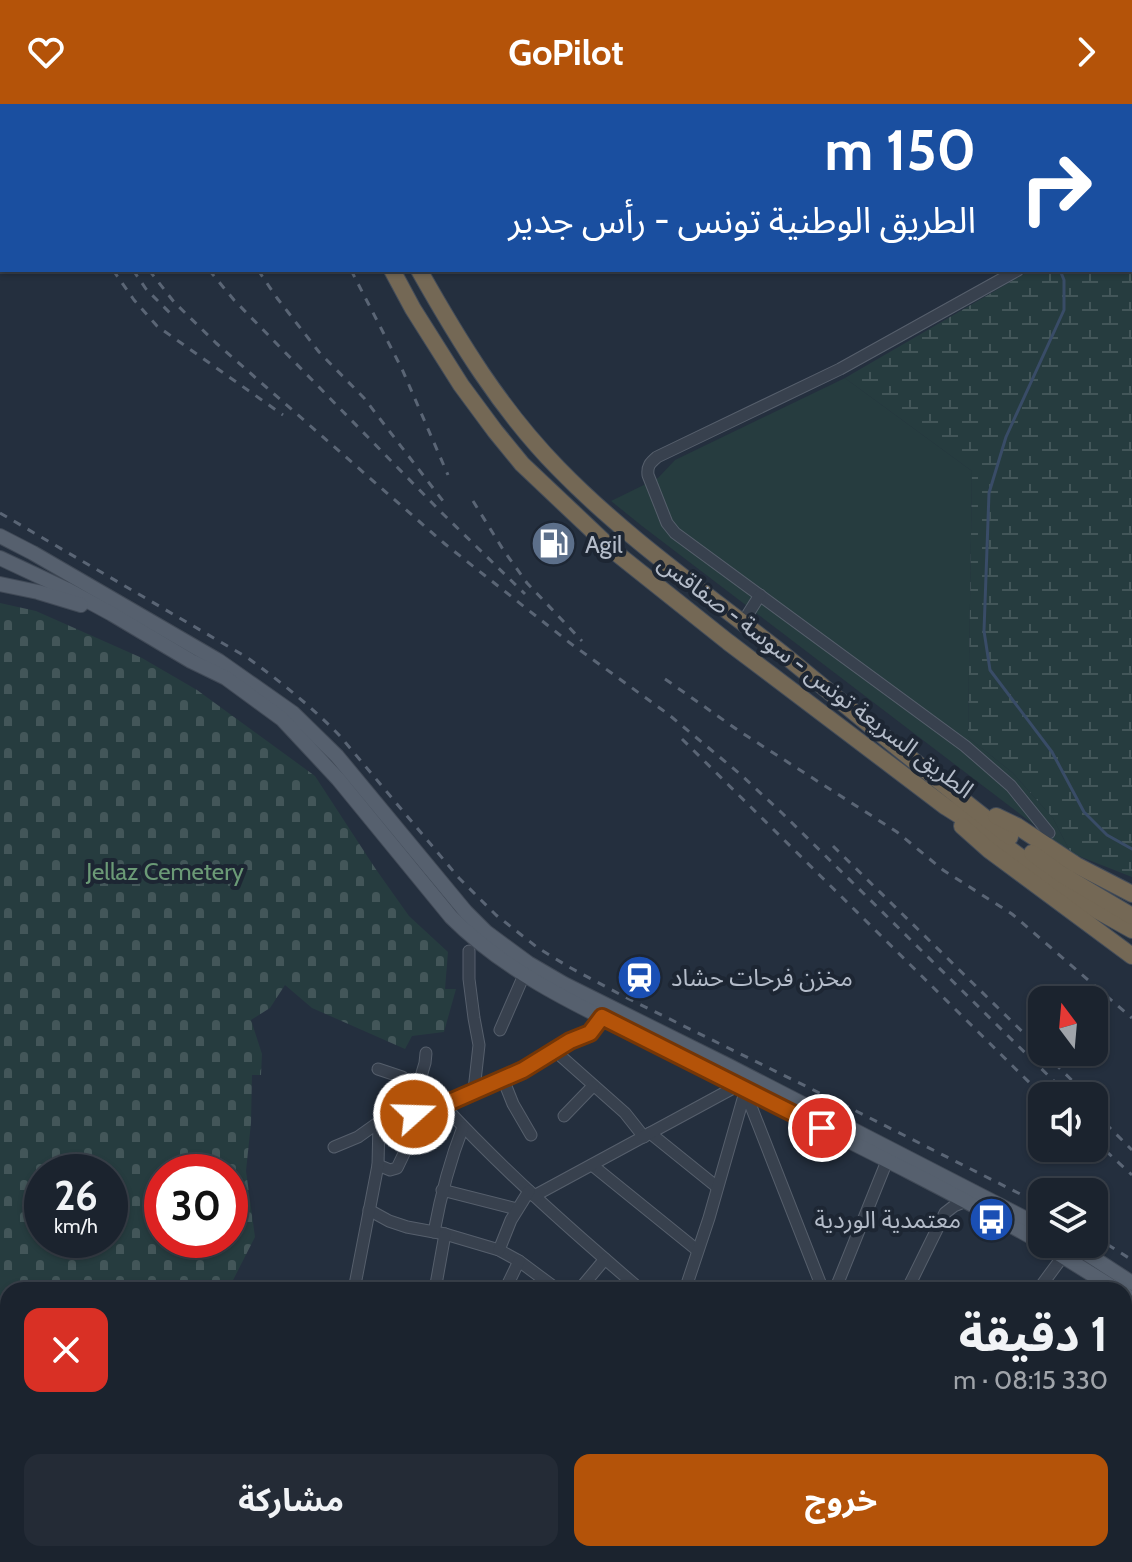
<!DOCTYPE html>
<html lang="ar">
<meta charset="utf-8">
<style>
body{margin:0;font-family:Cabin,"Noto Sans Arabic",sans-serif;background:#242b36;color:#f1f3f6;direction:rtl;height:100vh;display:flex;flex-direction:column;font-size:30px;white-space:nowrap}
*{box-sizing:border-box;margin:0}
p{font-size:26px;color:#a0a4aa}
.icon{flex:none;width:44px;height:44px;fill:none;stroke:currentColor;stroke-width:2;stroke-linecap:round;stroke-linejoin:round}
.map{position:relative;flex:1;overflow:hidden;direction:ltr}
.side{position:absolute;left:0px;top:1178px;width:1132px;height:280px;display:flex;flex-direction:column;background:#1b232e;border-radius:24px 24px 0 0;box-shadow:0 2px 6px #0004,0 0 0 2px #39404a;direction:rtl}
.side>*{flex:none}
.hud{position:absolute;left:0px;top:0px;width:1132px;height:168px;box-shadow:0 2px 6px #0004,0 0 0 2px #39404a;direction:rtl;background:#1a4fa0;color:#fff;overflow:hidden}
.needle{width:52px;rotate:344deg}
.fabs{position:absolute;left:1028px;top:882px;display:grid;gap:16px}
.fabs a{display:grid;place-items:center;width:80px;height:80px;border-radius:16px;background:#1b232e;box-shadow:0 2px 6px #0004,0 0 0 2px #39404a;font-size:40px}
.speed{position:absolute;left:24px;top:1050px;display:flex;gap:16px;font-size:40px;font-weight:700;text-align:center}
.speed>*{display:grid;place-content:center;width:104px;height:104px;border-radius:50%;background:#1b232e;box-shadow:0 2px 6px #0004,0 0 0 2px #39404a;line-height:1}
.speed small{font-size:20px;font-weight:400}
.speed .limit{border:12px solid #d22;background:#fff;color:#111}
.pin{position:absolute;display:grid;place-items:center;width:68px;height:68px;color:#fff;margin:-34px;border:4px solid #fff;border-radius:50%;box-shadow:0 2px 8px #0007}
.me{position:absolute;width:88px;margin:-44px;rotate:70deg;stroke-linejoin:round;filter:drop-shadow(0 0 6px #0008)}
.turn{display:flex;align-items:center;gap:28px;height:168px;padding:0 24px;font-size:36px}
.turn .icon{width:104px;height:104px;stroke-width:2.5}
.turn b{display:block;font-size:56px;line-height:68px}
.round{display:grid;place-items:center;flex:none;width:84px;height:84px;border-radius:16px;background:#242b36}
.summary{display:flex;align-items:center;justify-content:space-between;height:136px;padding:0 24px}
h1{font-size:48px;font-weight:700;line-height:60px}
.action{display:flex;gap:16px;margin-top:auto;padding:16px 24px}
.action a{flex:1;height:92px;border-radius:16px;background:#b45309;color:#fff;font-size:32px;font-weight:700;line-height:92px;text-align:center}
.action a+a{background:#242b36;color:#f1f3f6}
header{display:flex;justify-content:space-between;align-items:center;height:104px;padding:0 24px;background:#b45309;color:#fff;font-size:36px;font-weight:700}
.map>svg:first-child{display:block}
.grass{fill:#263c3f}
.wetland{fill:url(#wetland-marsh)}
.cemetery{fill:url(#cemetery-stones);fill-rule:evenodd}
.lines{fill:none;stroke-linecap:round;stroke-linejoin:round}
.stream{stroke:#394c67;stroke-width:3}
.minor-casing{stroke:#565f6c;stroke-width:13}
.major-casing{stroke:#414a57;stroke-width:16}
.highway-casing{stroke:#434c59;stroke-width:18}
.minor{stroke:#38414e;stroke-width:11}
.major{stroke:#56606e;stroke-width:14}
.highway{stroke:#746855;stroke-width:16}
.rail{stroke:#5a6575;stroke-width:3;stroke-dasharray:8 8;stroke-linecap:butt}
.route-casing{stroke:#753606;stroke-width:20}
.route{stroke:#b45309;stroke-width:14}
.labels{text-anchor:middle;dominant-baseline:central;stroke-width:8;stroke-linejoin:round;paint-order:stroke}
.poi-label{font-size:24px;fill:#b4bcc9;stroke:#1d2633;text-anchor:start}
.street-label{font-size:24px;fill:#b4bcc9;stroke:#1d2633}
.park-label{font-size:24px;fill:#6b9a76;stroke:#1d2633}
</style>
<header><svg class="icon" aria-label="forward" viewBox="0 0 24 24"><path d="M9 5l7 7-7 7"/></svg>GoPilot<svg class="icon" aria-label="heart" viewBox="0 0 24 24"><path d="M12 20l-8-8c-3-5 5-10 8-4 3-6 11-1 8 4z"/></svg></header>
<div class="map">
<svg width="1132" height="1458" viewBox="0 0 1132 1458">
<defs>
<pattern id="wetland-marsh" width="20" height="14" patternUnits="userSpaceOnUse" patternTransform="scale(2)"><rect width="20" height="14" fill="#263c3f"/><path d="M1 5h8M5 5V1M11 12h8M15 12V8" fill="none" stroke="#435659"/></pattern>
<pattern id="cemetery-stones" width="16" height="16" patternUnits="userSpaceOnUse" patternTransform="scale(2)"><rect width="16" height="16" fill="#263c3f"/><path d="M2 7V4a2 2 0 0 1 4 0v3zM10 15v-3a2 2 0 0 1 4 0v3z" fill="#435659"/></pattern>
</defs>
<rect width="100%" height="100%" fill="#242f3e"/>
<g class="grass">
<polygon points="845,274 972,367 968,633 1013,669 1053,714 1071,749 642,422 611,397 658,374 675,356"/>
<polygon points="8,1267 8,1450 297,1450 298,1458 0,1458 0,1269"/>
<polygon points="1132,1315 1132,1411 1130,1412 1124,1409 1124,1332"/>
</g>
<polygon class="wetland" points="1132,110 1132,773 1071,749 1053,714 1013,669 968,633 972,367 845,274 1031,166 1130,166 1130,112"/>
<path class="cemetery" d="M 0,499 L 36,507 L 142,554 L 197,586 L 315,672 L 375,764 L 409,812 L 448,848 L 445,885 L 456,885 L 444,928 L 412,932 L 405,945 L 312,904 L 285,881 L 270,904 L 251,916 L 262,950 L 261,971 L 252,971 L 251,1019 L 246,1067 L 255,1133 L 228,1186 L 8,1186 L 8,1267 L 0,1269 ZM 42,1068 L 110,1068 L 110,1136 L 42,1136 ZM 162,1068 L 230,1068 L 230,1136 L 162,1136 Z"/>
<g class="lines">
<polyline class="stream" points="1060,166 1064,176 1064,206 1006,333 989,389 984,527 990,566 1052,648 1084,708 1107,731 1132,745"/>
<defs>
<g id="minor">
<polyline points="1130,106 1132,105"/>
<path d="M 1018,166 L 840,265 L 657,353 C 650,359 647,362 648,371 L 667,419 L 675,429 L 965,642 L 1011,682 L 1049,729"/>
<polyline points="743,518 760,491"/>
<polyline points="469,847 469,875 474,914 479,941 474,986"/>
<polyline points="500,926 524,871"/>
<polyline points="555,947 625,1009 644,1033"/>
<polyline points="378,965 402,973 397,1012"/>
<polyline points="503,975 513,1000 531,1031"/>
<polyline points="745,987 823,1186"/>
<path d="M 443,1001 C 504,1067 572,1127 641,1186"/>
<polyline points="414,1010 419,979 425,959 426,949"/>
<polyline points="564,1012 593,982"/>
<polyline points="650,1029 717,1083"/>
<polyline points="334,1043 358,1033 379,1018 397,1012 424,1008 523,966 570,937 590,929 602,913"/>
<polyline points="378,1061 390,1066 397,1064 424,1008"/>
<polyline points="592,1061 697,1146"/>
<polyline points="442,1086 517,1105"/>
<polyline points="534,1092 737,982"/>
<polyline points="369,1106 389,1117 407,1123 445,1130 499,1146 519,1157 558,1186"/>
<path d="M 434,1128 C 441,1090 449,1059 463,1023"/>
<polyline points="499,1146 511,1116 529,1087"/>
<polyline points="354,1186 378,1061 379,1018"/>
<polyline points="435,1186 445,1130"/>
<polyline points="505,1186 519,1157"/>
<polyline points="579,1186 605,1155"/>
<polyline points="685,1186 709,1114 747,981"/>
<polyline points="835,1186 887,1057"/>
<polyline points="907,1186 945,1109 954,1102 964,1098"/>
<polyline points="1038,1186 1072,1140"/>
<polyline points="0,1414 4,1417 8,1424"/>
<polyline points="1124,1416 1132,1417"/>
<polyline points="843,1450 863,1458"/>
<polyline points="626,1455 642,1458"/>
<polyline points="356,1458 357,1450"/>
<polyline points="425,1458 436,1454"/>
<polyline points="831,1458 835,1450"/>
</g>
<g id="major">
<polyline points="0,432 33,449 219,557 293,609 337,652 466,808 486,828 528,859 564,880 729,962 1042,1123"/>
<path d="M 0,454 L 66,485 L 112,510 L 191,557 L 226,574 L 282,615 L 338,675 L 451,813 C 512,874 592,908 668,946 C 793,1010 920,1070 1042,1139"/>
<polyline points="0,480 38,488 81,501"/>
<polyline points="1043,1140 1117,1186"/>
<polyline points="1072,1140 1132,1179"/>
<polyline points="1124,1190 1132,1195"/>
</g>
<g id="highway">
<polyline points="305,0 306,2"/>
<polyline points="331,0 332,2"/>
<polyline points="392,166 413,205 461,281 495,327 522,360 615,448 728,538 946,703 995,734 1055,779 1098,807 1132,826"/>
<path d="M 419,166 C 459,237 501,306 558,364 C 626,434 707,490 783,550 C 858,611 933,674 1010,733"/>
<polyline points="996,712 1017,722 1076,761 1132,790"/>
<polyline points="962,722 989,746 1132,852"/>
<polyline points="1032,749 1061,770 1132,812"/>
</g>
</defs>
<use href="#minor" class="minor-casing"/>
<use href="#major" class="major-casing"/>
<use href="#highway" class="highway-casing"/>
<use href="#minor" class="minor"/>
<use href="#major" class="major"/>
<use href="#highway" class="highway"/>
<g class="rail">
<polyline points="33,0 34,2"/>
<polyline points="47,0 48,2"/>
<polyline points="61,0 62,2"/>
<polyline points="114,0 115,2"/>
<polyline points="170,0 171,2"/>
<polyline points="267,0 268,2"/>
<polyline points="113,166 134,196 157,222 283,311"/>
<polyline points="133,166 146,185 172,211"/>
<polyline points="149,166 174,198 216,239 445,440 570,539 668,610 740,670 782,709 1069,992"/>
<polyline points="209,166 234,196 441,408 525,490"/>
<polyline points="258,166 277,194 319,248 364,294 443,397"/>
<polyline points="351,166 402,265 448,371"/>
<polyline points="473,397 504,447 527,479 582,537"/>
<path d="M 0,409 L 248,554 C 281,578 312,603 340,632 L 459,774 L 496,811 L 538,844 L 569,863 L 625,893 L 850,1004 L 1042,1101"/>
<polyline points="665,575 739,627 897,728 943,766 1012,810 1132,914"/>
<polyline points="682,635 1043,992"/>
<polyline points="833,742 1042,947"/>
<polyline points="1043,948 1088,992"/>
<polyline points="1094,1008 1132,1046"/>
<polyline points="1094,1036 1132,1071"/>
<polyline points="1094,1132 1132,1156"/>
</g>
</g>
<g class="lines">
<defs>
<polyline id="route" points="414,1010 443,1001 523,966 570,937 590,929 602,913 822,1024"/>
</defs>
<use href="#route" class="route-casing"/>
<use href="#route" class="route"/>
</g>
<defs>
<symbol id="fuel-disc" viewBox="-11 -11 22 22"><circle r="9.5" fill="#5c6f8a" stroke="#1d2633"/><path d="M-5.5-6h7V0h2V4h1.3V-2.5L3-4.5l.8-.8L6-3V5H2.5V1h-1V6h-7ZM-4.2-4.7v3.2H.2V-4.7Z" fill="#fff"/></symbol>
<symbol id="station-disc" viewBox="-11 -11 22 22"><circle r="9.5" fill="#1a4fb4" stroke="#1d2633"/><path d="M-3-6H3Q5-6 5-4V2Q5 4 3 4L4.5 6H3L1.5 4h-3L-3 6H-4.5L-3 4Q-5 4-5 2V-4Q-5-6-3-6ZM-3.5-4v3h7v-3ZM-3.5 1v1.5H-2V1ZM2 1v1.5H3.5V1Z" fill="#fff"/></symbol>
<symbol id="bus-disc" viewBox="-11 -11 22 22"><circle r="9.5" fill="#1a4fb4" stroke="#1d2633"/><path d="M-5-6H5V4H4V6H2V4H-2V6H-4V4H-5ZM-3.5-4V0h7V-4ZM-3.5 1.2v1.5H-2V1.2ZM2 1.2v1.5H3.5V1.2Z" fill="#fff"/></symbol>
</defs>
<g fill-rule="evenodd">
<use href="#fuel-disc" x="528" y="414" width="51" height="51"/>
<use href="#station-disc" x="614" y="848" width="51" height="51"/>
<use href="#bus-disc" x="966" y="1090" width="51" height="51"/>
</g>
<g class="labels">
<g class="poi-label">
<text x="585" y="440">Agil</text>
<text x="671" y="873">مخزن فرحات حشاد</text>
<text x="961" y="1115" text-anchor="end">معتمدية الوردية</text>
</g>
<g class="street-label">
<text transform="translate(816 572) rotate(37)">الطريق السريعة تونس - سوسة - صفاقس</text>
</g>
<g class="park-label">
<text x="165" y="767">Jellaz Cemetery</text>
</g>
</g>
</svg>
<div class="fabs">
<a><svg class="needle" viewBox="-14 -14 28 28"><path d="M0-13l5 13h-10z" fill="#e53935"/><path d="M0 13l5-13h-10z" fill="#a0a4aa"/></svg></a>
<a><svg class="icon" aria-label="sound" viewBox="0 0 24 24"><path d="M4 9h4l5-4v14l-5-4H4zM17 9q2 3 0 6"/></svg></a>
<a><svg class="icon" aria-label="layers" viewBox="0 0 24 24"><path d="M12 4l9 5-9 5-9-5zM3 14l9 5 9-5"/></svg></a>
</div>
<div class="speed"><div>26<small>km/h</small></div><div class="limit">30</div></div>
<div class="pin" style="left:822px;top:1024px;background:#d93025"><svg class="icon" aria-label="arrive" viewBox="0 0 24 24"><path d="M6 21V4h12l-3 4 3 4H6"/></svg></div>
<svg class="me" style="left:414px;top:1010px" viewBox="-20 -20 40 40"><circle r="17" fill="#b45309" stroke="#fff" stroke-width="3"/><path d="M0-11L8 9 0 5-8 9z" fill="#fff"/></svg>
<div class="hud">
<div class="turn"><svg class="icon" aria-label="right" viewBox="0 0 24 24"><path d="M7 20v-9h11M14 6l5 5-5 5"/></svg><div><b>150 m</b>الطريق الوطنية تونس - رأس جدير</div></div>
</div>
<section class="side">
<div class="summary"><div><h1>1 دقيقة</h1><p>330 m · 08:15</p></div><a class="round" style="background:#d93025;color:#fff"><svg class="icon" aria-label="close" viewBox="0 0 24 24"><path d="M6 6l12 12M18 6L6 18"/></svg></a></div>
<div class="action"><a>خروج</a><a>مشاركة</a></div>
</section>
</div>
